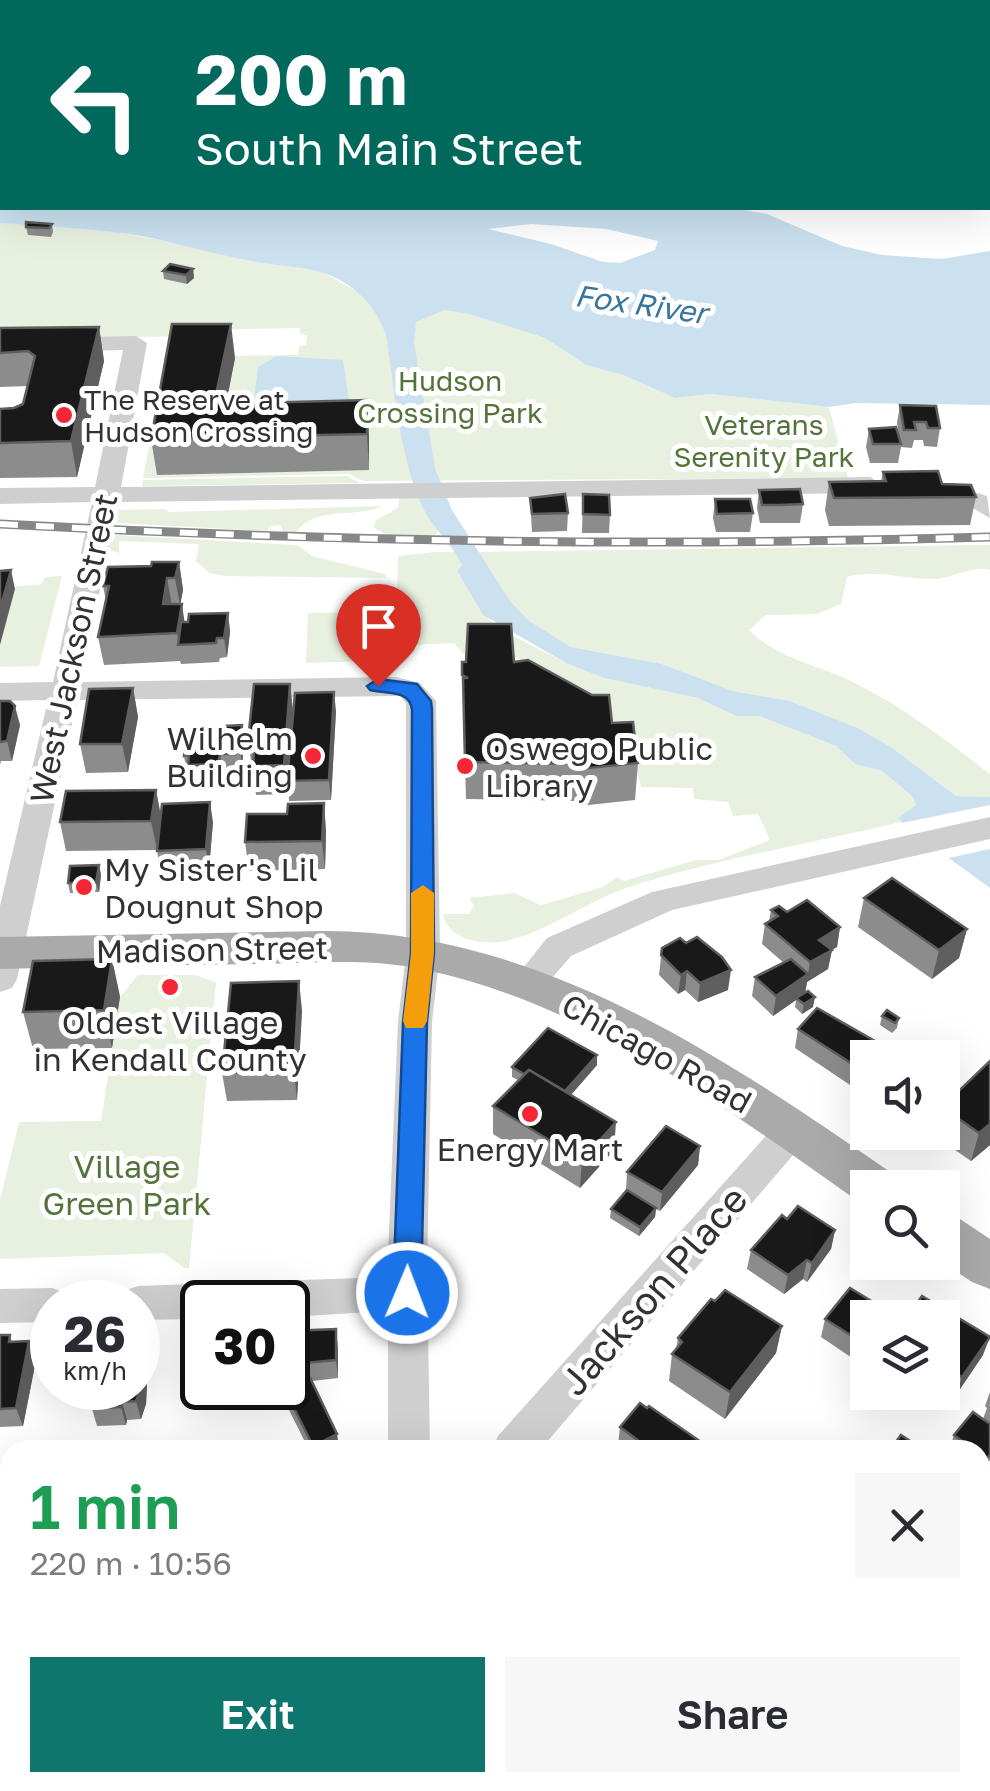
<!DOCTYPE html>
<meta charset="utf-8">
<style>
body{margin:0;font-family:"Golos Text",sans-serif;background:#f7f7f7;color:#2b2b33;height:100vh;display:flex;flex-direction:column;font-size:38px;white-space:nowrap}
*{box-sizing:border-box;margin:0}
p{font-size:32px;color:#7c7c81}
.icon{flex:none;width:55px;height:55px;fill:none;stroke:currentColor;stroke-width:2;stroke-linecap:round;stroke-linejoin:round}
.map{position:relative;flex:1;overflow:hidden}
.side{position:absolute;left:0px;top:1440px;width:990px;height:352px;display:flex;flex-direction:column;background:#fff;border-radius:30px 30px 0 0;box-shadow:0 10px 40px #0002}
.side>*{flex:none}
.hud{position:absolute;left:0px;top:0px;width:990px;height:210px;box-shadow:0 10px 40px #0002;background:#00695c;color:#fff;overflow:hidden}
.buttons{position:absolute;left:850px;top:1040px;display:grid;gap:20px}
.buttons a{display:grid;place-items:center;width:110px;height:110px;border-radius:0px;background:#fff;box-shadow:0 10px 40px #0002;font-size:50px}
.speed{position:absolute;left:30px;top:1280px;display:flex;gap:20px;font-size:50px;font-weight:700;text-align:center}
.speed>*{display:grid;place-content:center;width:130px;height:130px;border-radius:50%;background:#fff;box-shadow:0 10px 40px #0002;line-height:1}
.speed small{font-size:25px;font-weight:400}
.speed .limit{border:5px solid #111;border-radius:15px;background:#fff;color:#111}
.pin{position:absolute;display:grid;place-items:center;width:85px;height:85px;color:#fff;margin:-102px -42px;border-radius:50% 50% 50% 0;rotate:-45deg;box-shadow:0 0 10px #0007}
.pin .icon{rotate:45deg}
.me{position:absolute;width:110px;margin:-55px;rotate:1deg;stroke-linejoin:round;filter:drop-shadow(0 0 8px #0008)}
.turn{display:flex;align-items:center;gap:35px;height:210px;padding:0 30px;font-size:45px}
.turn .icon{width:130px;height:130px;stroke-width:2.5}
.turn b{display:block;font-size:70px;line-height:85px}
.round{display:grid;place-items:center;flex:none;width:105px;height:105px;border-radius:0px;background:#f7f7f7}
.head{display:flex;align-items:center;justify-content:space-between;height:170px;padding:0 30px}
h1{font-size:60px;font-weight:600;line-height:75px;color:#1e9e55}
.primary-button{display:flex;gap:20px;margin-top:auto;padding:20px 30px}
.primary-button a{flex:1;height:115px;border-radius:0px;background:#0f766e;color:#fff;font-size:40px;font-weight:600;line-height:115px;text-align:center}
.primary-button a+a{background:#f7f7f7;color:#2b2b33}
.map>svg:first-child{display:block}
.green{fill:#e8f0df}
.water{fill:#cbe1f0;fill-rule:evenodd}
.pier{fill:#fff}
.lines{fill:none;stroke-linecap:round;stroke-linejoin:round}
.minor{fill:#cfcfcf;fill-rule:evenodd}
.major{fill:#aaa;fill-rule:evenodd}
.rail-casing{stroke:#878787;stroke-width:9}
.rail{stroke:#fff;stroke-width:6;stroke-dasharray:18;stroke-linecap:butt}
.wall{fill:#8c8c8c}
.shaded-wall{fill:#5e5e5e}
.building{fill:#191919;stroke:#5e5e5e;stroke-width:2.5}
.route{fill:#1a73e8;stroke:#114b97;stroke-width:2.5}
.slow{fill:#f59e0b}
.poi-dot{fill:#f62734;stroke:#fff;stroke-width:4}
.labels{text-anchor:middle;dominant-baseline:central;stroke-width:10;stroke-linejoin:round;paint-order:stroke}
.far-park-label{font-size:28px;fill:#54733a;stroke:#fff}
.far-poi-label{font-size:28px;fill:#323232;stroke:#fff;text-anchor:start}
.far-water-label{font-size:30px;font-style:italic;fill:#36759e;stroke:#fff}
.street-label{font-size:32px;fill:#323232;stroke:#fff}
.poi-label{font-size:32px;fill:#323232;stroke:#fff;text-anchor:start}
.park-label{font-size:32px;fill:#54733a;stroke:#fff}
.near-street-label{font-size:38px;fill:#323232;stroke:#fff}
</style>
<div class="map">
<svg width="990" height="1791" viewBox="0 0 990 1791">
<rect width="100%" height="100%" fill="#fff"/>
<g class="green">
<polygon points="0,223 56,224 128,234 322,272 361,294 469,314 545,338 586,365 623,375 675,398 711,394 829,407 848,478 363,481 349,474 143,478 167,350 220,356 298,355 299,346 306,345 307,335 300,334 300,328 190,330 187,336 94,338 0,333"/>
<polygon points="347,476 360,483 142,486 143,480"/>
<polygon points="400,495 419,496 423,509 439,530 434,536 387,535 374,528 375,521 398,508"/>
<path d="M 383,506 C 355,519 316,505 296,532 L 283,532 L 281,525 L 270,526 L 267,531 L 118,523 L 114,519 L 118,510 L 165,509 L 170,512 Z"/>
<polygon points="112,535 297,545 312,556 385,574 386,578 226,576 209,573 196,561 199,544 119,541 119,553 108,550"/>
<path d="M 990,545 L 990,570 C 971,565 954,578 935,579 C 906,580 875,568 847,577 L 841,604 L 817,614 L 766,615 L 749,630 C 777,659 819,665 853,682 C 902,706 947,741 990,774 L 990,797 L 956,796 L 891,747 L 858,728 L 790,701 L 733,691 L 662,664 L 571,647 L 528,620 L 510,602 L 478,552 Z"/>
<path d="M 435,552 L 456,552 L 462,565 L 457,571 L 483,615 L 511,635 L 566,663 L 604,678 L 698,698 L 736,716 L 758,716 L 836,746 L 855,764 L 882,771 L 913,797 L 917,805 L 899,818 L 901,822 C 810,844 715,859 626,888 C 585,902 540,937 499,942 C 477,944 449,939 443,914 L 469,914 L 474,905 L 469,898 L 514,893 L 541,905 L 603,887 L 617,877 L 624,881 L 696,860 L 719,860 L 770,840 L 758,814 L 733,816 L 728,802 L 694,799 L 693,788 L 641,787 L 635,764 L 523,661 L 501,650 L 468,659 L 454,643 L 396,646 L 398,556 Z"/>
<polygon points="62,576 39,666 0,667 0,645 16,586 40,585 46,577"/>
<polygon points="373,612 353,640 359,641 359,650 368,655 368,661 306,663 308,613"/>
<polygon points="138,975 195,975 216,982 189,1268 184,1268 164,1253 0,1259 0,1200 19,1122 101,1121 120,997"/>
</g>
<g class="water">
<path d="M 0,143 L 2,208 L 733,208 L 767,214 L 842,246 L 882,255 L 942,259 L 990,251 L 990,405 L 856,403 L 829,407 L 711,394 L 675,398 L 623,375 L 586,365 L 545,338 L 469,314 L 444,310 L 416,322 L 414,343 L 435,468 L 452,510 L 510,601 L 528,620 L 571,647 L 662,664 L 733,691 L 790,701 L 858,728 L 891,747 L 956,796 L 990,797 L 990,888 L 905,826 L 898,818 L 916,805 L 913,797 L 882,771 L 855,764 L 836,746 L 759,716 L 736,716 L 698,698 L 604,678 L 566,663 L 483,615 L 457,571 L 462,565 C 452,543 431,527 422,506 C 399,454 395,391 386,335 C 377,310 362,292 338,279 C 314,267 289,267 263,263 C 218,256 174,241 129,234 C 85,228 43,226 0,223 ZM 531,224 L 606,229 L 658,241 L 655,250 L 620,263 L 603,262 L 551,244 L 488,229 Z"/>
<polygon points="277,356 343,360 352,421 252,415 258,367"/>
</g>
<polygon class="pier" points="990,805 990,849 944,859 897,824"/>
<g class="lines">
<g class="minor">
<polygon points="539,0 557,0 558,2 540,2"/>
<polygon points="136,336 147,343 121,487 870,477 883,485 870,493 118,502 81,682 396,677 420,683 436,701 440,953 432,1022 427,1267 430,1450 388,1450 388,1311 288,1317 288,1302 202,1302 202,1319 138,1320 138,1302 118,1302 124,1291 138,1286 387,1277 398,1022 406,953 406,703 400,696 77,700 17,979 12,988 0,992 0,906 48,700 0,701 0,683 53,682 92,502 0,504 0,488 95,487 123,350 0,353 0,339"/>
<polygon points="934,480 987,496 990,518 969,506 925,493 921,488"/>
<polygon points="990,817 990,839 672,910 571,956 540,992 528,996 516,992 511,983 547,938 652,892"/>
<polygon points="793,1115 806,1120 811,1130 806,1140 540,1450 492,1450 498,1436 780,1120"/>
<polygon points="52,1288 66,1293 71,1302 52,1302 52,1322 0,1323 0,1289"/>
<polygon points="990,1661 990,1720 980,1724 980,1665"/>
<rect x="382" y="1782" width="48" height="9"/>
<polygon points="904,1782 954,1782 950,1791 901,1791"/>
</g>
<g class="major">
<rect x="0" y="89" width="2" height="14"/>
<path d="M 322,931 C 538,930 722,1056 893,1174 L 900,1188 L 868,1188 L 868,1205 L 859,1202 C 727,1109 587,1004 426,970 C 371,958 314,963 259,964 C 172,965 86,967 0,969 L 0,937 Z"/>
<polygon points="942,1213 960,1219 990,1239 990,1289 972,1282 942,1262"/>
</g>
<defs>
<path id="rail" d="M 0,524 C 330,542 660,547 990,537"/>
</defs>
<use href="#rail" class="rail-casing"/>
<use href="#rail" class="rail"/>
</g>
<g class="wall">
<polygon points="206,0 270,0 270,2 195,2"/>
<polygon points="346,0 392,0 393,2 347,2"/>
<polygon points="428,0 493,0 493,1 481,2 428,2"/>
<polygon points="52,224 53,232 51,237 28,235 26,227"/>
<polygon points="193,269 194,278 187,284 164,279 163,271"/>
<polygon points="99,327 104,361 77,477 0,478 0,409 14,408 23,404 28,386 0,387 0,328"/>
<polygon points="235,358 226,404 367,400 369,470 157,475 151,439"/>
<polygon points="900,405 940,428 937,447 924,446 923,440 914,440 912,448 901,447 898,463 870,463 866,447 869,429 899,436 897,423"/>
<polygon points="883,472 942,484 976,497 970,525 829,526 825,510 829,482 881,481"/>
<polygon points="759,490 803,504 800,523 760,523 757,508"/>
<polygon points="583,494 610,515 609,533 582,533"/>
<polygon points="530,498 568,513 567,531 532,532"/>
<polygon points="715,499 753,513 750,532 716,532 713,518"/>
<polygon points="179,562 183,590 180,604 184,622 228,613 230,632 227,657 220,658 219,662 181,664 180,661 104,665 98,637 106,601 103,586 151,566"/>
<polygon points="383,606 383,655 360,656 359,641 353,641 351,622 357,612"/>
<polygon points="462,662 514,662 612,723 638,763 635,800 579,806 578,801 466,799"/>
<polygon points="290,684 293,712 336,711 331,800 289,801 288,782 287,794 256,795 248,740"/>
<polygon points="133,688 138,717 128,772 86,773 80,744"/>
<polygon points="0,701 20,725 12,761 1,761 0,765"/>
<polygon points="244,745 242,766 238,766 237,773 222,773 221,784 191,784 190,775 187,775 184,756"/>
<polygon points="156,790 161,815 213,822 209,869 160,871 157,850 66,851 60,822"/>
<polygon points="324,803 326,832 325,869 249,871 245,842 287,814"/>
<polygon points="99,865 101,875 99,892 70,893 68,883"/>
<polygon points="864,898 967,929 959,958 932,979 858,927"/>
<polygon points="771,910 787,912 840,927 837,947 832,950 828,969 807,982 805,993 813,1007 802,1014 795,1007 796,1000 773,1016 752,996 755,977 784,963 762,944 765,924 769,921"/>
<polygon points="662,948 728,990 698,1002 685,990 678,994 659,975"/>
<polygon points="112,959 120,997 112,1048 33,1049 23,1012"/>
<polygon points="302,1010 297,1100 227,1101 222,1073"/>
<polygon points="882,1016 899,1018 897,1028 892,1033 880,1025"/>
<polygon points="798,1029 875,1041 872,1058 868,1058 850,1085 795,1048"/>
<polygon points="597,1055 597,1065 571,1095 614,1150 580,1188 493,1134 493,1106 518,1080 512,1077 512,1067"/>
<polygon points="990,1061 990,1145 971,1161 935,1136 935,1132 942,1132 942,1107"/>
<polygon points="700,1146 698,1165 660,1211 656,1209 655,1217 639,1236 610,1218 611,1209 626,1191 627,1172"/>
<polygon points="787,1219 835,1230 831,1249 807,1282 803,1279 784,1294 747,1269 751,1250"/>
<polygon points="715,1301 782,1326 776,1353 725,1419 669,1381 672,1354 676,1349 678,1338"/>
<polygon points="894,1315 893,1318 868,1318 868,1361 864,1366 821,1337 825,1319"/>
<polygon points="942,1318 983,1355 956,1395 942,1387"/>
<polygon points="336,1329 338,1378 312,1381 337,1434 339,1450 309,1450 278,1388 288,1388 288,1331"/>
<polygon points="0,1335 10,1335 12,1342 29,1341 36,1360 23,1426 0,1427"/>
<polygon points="148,1366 146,1404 141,1419 127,1420 126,1425 97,1426 91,1405 87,1405 82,1388 138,1388"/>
<polygon points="990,1392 990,1460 983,1468 980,1466 980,1450 958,1450 951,1444 954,1435 983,1419 987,1408 985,1406"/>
<polygon points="620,1427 701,1442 699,1450 625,1450 618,1445"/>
<polygon points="10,1504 10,1556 0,1533"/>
<rect x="0" y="1563" width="10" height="93"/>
<polygon points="655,1782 674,1782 668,1791"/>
<polygon points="766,1782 794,1782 789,1791 777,1791"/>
</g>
<g class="shaded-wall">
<polygon points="235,0 270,0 270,2 236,2"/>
<polygon points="366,0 392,0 393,2 366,2"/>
<polygon points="447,0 465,0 465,2 440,2"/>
<polygon points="469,0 493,0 493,1 469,2"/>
<rect x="0" y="27" width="2" height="30"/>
<polygon points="193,269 194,278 187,284 186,275"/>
<polygon points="231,324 235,358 219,439 214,404"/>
<polygon points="99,327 104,361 77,477 71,441"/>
<polygon points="367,400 369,435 369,470 367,434"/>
<polygon points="179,562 183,590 180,606 175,578"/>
<polygon points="11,570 15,589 0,645 0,609"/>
<polygon points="167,578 172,606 163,604"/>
<polygon points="182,604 186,632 179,645 177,633"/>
<polygon points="383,606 384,626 383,655 382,636"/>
<polygon points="228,613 230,632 227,657 224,638"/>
<polygon points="290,684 293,712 287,794 284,765"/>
<polygon points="133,688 138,717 128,772 122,744"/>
<polygon points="334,692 336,711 331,800 329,780"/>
<polygon points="15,706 20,725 12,761 7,741"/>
<polygon points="242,725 244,745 242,766 240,746"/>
<polygon points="220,754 222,773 221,784 218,764"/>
<polygon points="156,790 161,819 157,850 151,821"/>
<polygon points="210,802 213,822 209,869 206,849"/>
<polygon points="324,803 326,832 325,869 322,841"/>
<polygon points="99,865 101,875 99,892 96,883"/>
<polygon points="840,927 837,947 826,953 832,950 828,969 807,982 805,994 773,1016 776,996 808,974 810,962 819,940"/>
<polygon points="967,929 959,958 932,979 939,950"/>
<polygon points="112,959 120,997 112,1048 104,1010"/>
<polygon points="731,970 728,990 698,1002 700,983"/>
<polygon points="687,971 685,990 678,994 681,975"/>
<polygon points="299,981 302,1010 297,1100 294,1071"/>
<polygon points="815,997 813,1007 802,1014 804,1004"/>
<polygon points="875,1041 872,1058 868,1058 868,1064 850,1085 854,1065"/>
<polygon points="597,1055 597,1065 562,1105 562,1095"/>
<polygon points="616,1122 614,1150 580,1188 582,1160"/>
<polygon points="990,1124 990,1145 971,1161 979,1133"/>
<polygon points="700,1146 698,1165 660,1211 662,1192"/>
<polygon points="656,1208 655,1217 639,1236 640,1227"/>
<polygon points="835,1230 831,1249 807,1282 812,1263"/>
<polygon points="807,1260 803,1279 784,1294 788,1275"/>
<polygon points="782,1326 776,1353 725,1419 730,1392"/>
<polygon points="336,1329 338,1348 338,1378 336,1360"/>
<polygon points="990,1337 983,1355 956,1395 962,1377"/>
<polygon points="29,1341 36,1360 23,1426 16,1408"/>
<polygon points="143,1348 148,1366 146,1404 141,1419 136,1401"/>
<polygon points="122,1402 127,1420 126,1425 121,1407"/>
<polygon points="337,1434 339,1450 313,1450 313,1446"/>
</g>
<g class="building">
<polygon points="0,0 10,0 11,2 2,2 2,27 0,27"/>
<polygon points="206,0 219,0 221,2 195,2"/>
<polygon points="396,0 423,0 424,2 396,2"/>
<polygon points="26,222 52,224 49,228 26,227"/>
<polygon points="170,264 193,269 186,275 163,271"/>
<polygon points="172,324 231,324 214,404 367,400 367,434 151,439"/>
<polygon points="99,327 71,441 0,443 0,409 14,408 23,404 35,356 28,351 0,353 0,328"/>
<polygon points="900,405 936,406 940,428 928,428 926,422 914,422 916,430 904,430"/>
<polygon points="896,427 901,444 873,444 869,429"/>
<polygon points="938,471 942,484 971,485 976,497 834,498 829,482 886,481 883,472"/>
<polygon points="800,489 803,504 779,505 762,505 759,490"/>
<polygon points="565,494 568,513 532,514 530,498"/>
<polygon points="583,494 609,495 610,515 583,514"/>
<polygon points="715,499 750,499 753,513 717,514"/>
<polygon points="152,562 179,562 175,578 167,578 163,604 182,604 177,633 98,637 109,586 103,586 108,567 151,566"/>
<polygon points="11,570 0,609 0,571"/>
<polygon points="383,606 382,636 359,636 358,622 351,622 352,612 357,612 357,607"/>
<polygon points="228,613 224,638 217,638 216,643 178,645 181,622 188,622 189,614"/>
<polygon points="468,624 511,624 514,662 528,660 592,695 609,695 612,723 633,722 638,763 580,769 579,764 465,762 463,678 468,678 462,675 462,662 466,662"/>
<polygon points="254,684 290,684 284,765 253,766 255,739 248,740"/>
<polygon points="133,688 122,744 80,744 89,689"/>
<polygon points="334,692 329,780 287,781 295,693"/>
<polygon points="0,701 10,701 15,706 7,741 0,742"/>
<polygon points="242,725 240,746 235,746 235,754 220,754 218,764 188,765 189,755 184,756 187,735 203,734 204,727"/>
<polygon points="156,790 151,821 60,822 66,791"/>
<polygon points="210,802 206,849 157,851 162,804"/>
<polygon points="324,803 322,841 245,842 247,814 287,814 288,804"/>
<polygon points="99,865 96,883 68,883 70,866"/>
<polygon points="892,878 967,929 939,950 864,898"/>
<polygon points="807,900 840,927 819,940 832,950 810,962 765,924 778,916 771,910 779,906 787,912"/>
<polygon points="697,937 722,957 731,970 700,983 687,971 681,975 661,955 662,948 680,938 686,943"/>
<polygon points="112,959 104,1010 23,1012 33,961"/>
<polygon points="791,959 808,974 776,996 755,977"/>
<polygon points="299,981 294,1071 222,1073 231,983"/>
<polygon points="808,991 815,997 804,1004 796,998"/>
<polygon points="817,1008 875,1041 854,1065 798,1029"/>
<polygon points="887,1010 899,1018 895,1023 882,1016"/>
<polygon points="548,1028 597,1055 565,1091 529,1070 524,1074 512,1067"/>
<polygon points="990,1061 990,1124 979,1133 942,1107"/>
<polygon points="529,1070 616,1122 582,1160 493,1106"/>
<polygon points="666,1126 700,1146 662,1192 627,1172"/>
<polygon points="627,1190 656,1208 640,1227 611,1209"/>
<polygon points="798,1206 835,1230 812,1263 807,1260 788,1275 751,1250 782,1215 787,1219"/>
<polygon points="850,1288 894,1315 892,1318 868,1318 868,1346 825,1319"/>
<polygon points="725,1290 782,1326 730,1392 672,1354 682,1342 678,1338 711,1299 715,1301"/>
<polygon points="922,1296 990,1337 962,1377 942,1365 942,1318 907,1318"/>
<polygon points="336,1329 336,1360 303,1363 337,1434 313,1446 284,1388 288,1388 288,1331"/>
<polygon points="0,1335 10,1335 9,1342 29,1341 16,1408 0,1409"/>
<polygon points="138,1348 143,1348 142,1386 136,1401 122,1402 121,1407 91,1408 92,1388 138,1388"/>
<polygon points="640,1403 647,1408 649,1406 701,1442 694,1450 651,1450 620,1427"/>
<polygon points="973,1412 990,1424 990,1455 986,1459 980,1455 980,1450 974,1450 954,1435"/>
<polygon points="901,1435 924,1450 890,1450"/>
<polygon points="8,1482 10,1482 10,1495 6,1495"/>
<polygon points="7,1504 10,1504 10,1533 0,1533"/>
<rect x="0" y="1563" width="10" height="69"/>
</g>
<path class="route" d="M 378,679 L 417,684 L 431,701 L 432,710 L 434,953 L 427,1022 L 421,1293 L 417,1301 L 407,1305 L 397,1301 L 393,1293 L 403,1022 L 411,953 L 412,710 C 410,689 386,694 370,690 L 367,686 Z"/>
<polygon class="slow" points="423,885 434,893 434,953 427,1021 423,1028 406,1028 403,1021 411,953 411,893"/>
<g class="poi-dot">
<circle cx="64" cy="415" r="10"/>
<circle cx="313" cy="756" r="10"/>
<circle cx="465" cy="766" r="10"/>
<circle cx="84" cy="887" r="10"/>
<circle cx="170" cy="987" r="10"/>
<circle cx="530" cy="1114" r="10"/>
</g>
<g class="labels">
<g class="far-park-label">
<text x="450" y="380">Hudson<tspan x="450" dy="32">Crossing Park</tspan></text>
<text x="764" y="424">Veterans<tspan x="764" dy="32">Serenity Park</tspan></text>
</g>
<g class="far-poi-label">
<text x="84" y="399">The Reserve at<tspan x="84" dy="32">Hudson Crossing</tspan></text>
</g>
<g class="far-water-label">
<text transform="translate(641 304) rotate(8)">Fox River</text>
</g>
<g class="street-label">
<text transform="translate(73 648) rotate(-78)">West Jackson Street</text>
<text transform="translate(212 949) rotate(-1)">Madison Street</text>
<text transform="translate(657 1053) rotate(29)">Chicago Road</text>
</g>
<g class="poi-label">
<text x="293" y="738" text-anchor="end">Wilhelm<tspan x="293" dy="37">Building</tspan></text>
<text x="485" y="748">Oswego Public<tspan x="485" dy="37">Library</tspan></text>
<text x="104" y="869">My Sister's Lil<tspan x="104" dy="37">Dougnut Shop</tspan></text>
<text x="170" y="1022" text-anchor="middle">Oldest Village<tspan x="170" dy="37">in Kendall County</tspan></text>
<text x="530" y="1149" text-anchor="middle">Energy Mart</text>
</g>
<g class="park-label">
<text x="127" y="1166">Village<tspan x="127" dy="37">Green Park</tspan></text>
</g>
<g class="near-street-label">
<text transform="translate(653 1290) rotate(-49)">Jackson Place</text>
</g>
</g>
</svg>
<div class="buttons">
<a><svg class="icon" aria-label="sound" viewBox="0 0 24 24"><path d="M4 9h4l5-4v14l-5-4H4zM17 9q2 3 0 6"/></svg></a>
<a><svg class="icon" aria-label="search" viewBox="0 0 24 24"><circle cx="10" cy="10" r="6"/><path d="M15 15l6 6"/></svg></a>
<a><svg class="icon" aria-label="layers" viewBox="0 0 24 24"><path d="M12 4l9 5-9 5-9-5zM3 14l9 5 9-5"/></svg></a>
</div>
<div class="speed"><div>26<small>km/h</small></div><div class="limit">30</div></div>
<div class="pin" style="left:378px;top:686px;background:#d93025"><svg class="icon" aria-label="arrive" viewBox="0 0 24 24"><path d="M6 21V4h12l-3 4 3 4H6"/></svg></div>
<svg class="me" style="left:407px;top:1293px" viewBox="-20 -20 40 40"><circle r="17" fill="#1a73e8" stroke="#fff" stroke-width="3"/><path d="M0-11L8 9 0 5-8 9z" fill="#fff"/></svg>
<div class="hud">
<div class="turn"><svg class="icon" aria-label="left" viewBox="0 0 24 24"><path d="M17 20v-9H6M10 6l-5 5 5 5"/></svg><div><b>200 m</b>South Main Street</div></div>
</div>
<section class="side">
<div class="head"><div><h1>1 min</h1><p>220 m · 10:56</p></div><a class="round"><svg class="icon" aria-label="close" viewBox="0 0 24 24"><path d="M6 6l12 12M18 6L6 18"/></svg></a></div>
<div class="primary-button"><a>Exit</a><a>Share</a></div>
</section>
</div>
